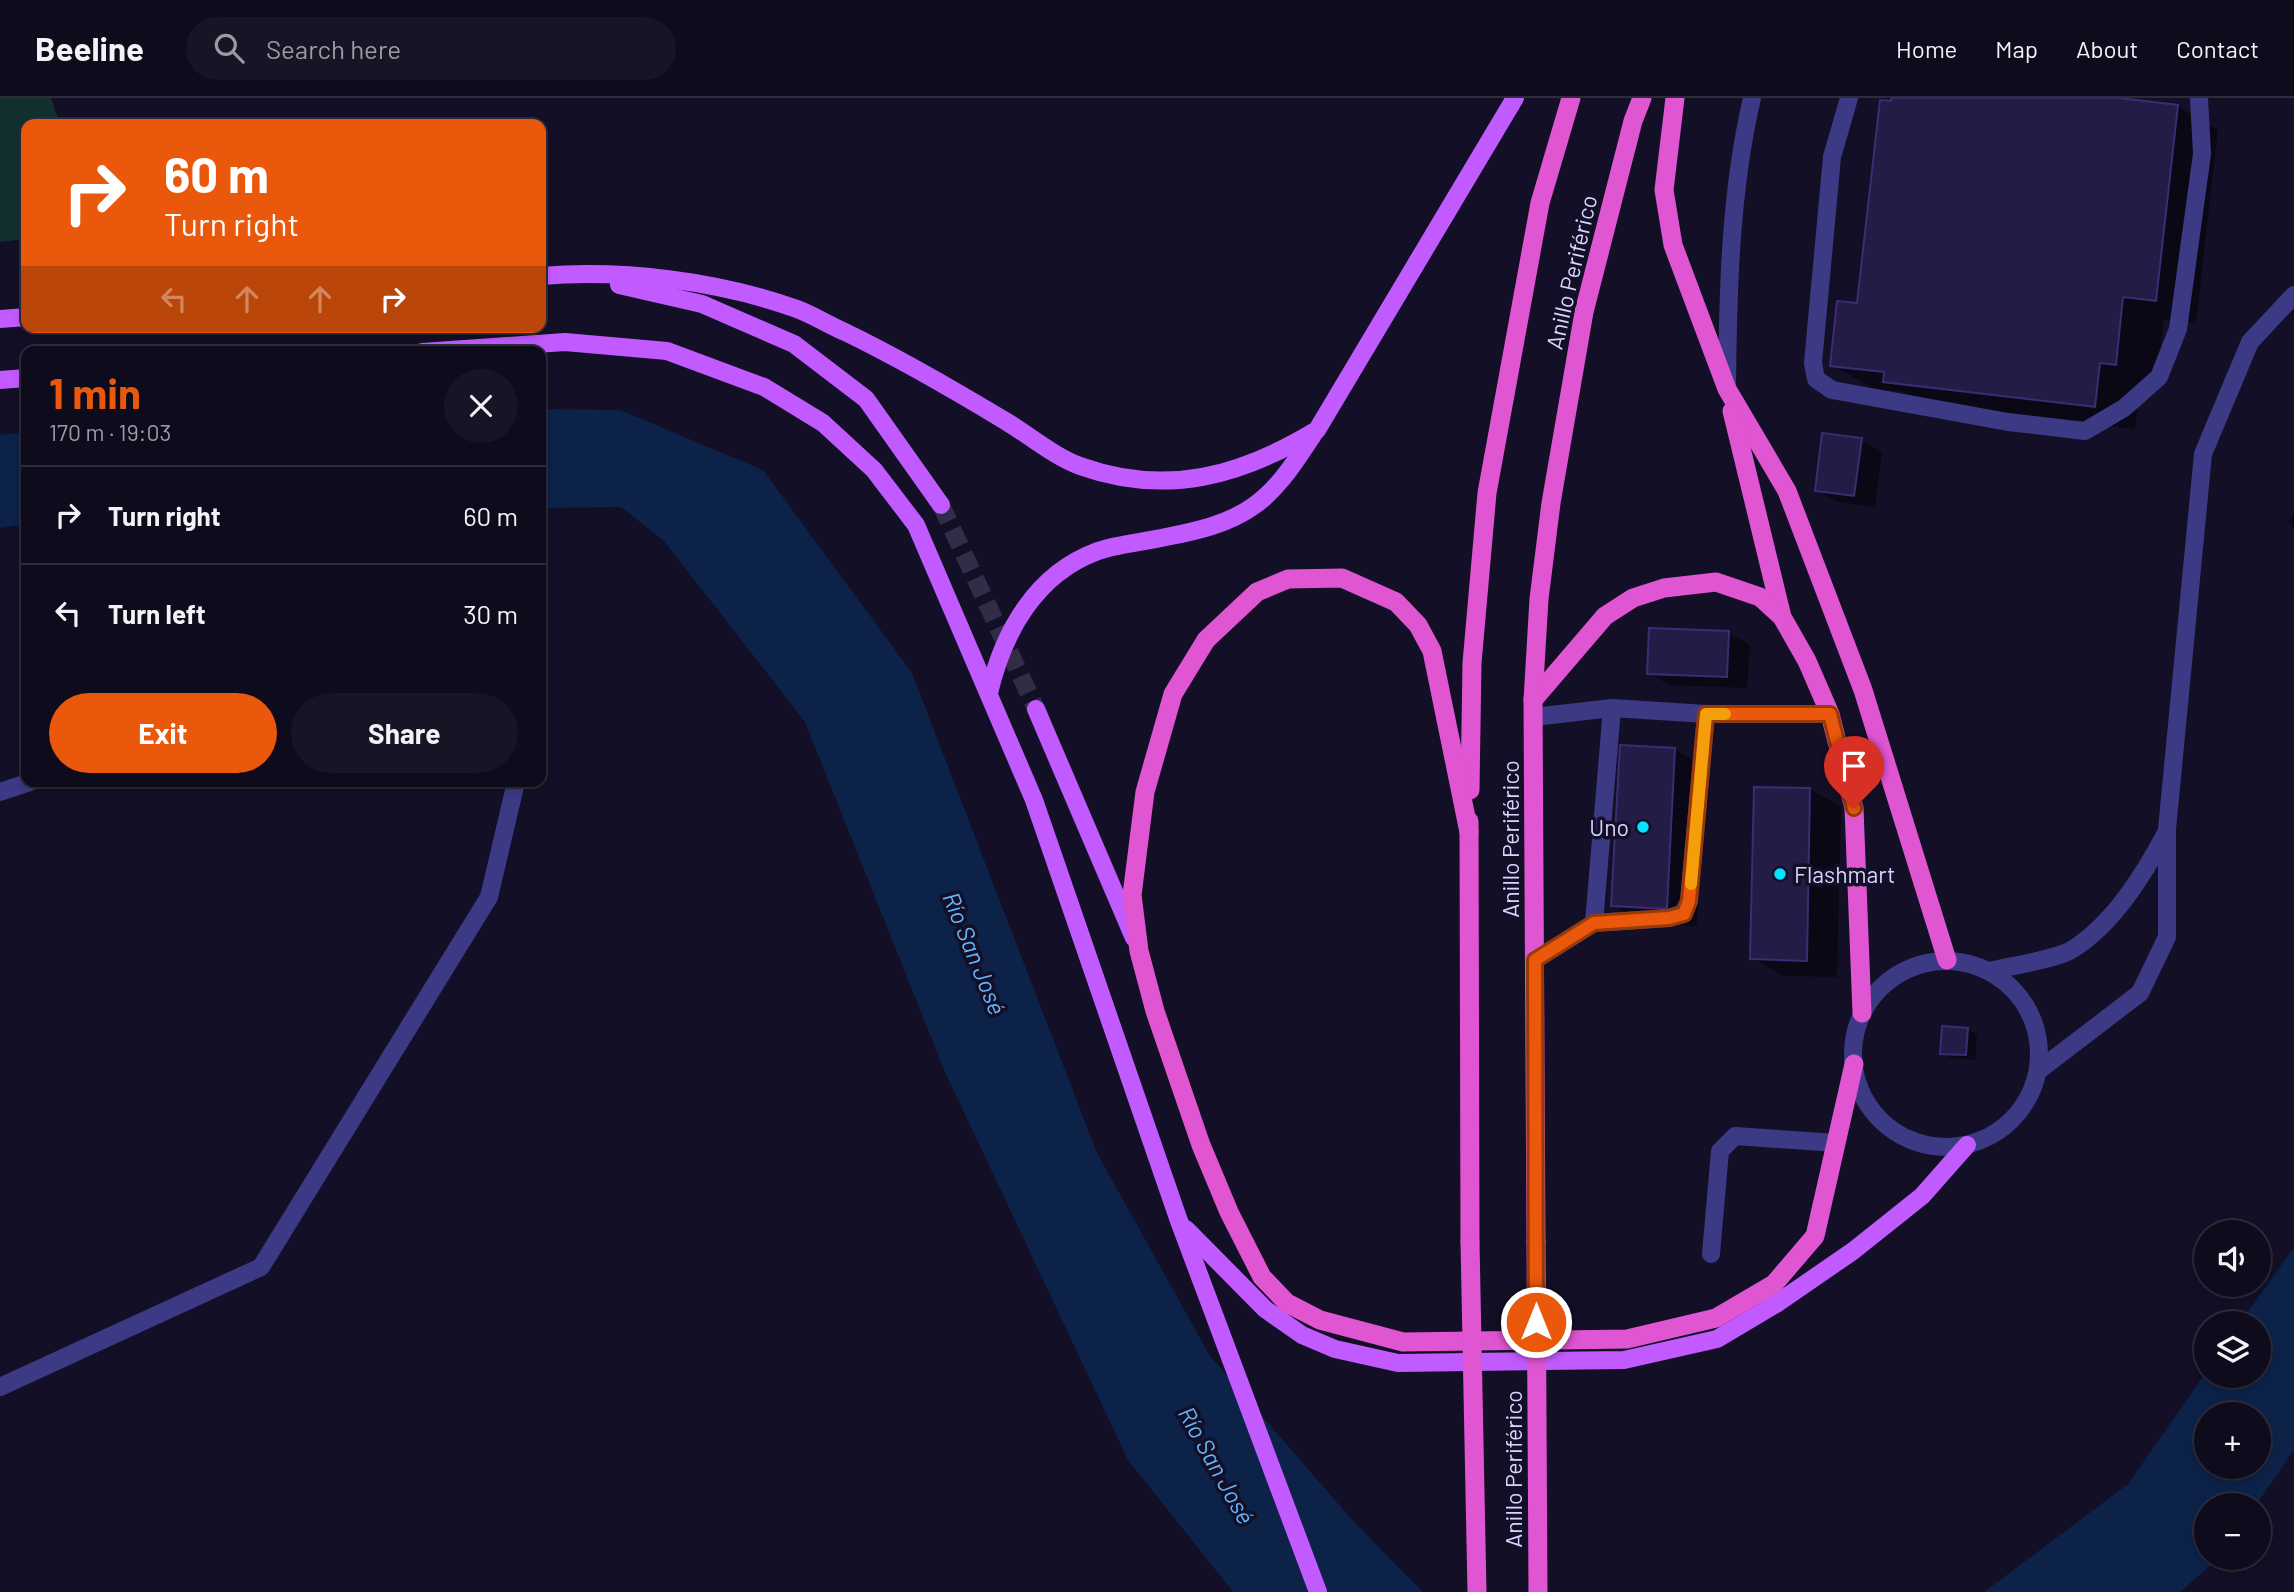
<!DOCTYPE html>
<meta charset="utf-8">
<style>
body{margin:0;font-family:Barlow,sans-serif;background:#171425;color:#f1f3f6;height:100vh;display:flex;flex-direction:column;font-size:26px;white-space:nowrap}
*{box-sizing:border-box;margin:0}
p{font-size:23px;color:#9b9ba3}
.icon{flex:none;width:38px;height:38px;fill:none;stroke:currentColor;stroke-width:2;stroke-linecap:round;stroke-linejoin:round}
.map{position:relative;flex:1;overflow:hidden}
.sheet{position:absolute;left:21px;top:248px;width:525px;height:441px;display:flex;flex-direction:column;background:#0e0b1c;border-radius:14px;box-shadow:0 4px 10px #0003,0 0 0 2px #2e2b3b}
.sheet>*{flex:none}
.banner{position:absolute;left:21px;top:21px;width:525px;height:214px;border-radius:14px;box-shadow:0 4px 10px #0003,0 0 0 2px #2e2b3b;background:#ea580c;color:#fff;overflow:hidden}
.tools{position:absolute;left:2194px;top:1122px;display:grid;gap:14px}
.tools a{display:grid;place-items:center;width:77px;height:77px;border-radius:50%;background:#0e0b1c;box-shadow:0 4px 10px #0003,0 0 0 2px #2e2b3b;font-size:35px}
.pin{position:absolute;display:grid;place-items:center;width:60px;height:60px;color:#fff;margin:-72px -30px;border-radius:50% 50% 50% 0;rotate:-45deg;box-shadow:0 0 7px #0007}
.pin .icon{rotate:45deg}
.me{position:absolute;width:77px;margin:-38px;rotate:0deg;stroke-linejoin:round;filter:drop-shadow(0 0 5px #0008)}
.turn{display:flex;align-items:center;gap:24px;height:147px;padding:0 28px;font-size:32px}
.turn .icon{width:91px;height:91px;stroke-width:2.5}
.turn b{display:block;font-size:49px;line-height:60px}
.lanes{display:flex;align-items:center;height:66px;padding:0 28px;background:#0003;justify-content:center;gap:35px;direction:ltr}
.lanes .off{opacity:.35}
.round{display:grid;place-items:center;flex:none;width:74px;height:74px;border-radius:37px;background:#171425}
.headline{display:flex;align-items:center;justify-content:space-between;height:119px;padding:0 28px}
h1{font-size:42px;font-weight:700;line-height:52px;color:#ea580c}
.cta{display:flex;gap:14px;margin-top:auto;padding:14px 28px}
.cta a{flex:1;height:80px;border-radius:42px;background:#ea580c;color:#fff;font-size:28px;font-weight:700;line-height:80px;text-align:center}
.cta a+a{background:#171425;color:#f1f3f6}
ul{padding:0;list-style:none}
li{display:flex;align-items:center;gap:21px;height:98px;padding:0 28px;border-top:2px solid #2e2b3b}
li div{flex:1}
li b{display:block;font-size:26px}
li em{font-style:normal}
header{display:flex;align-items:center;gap:42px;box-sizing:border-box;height:98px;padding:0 35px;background:#0e0b1c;border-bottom:2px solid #2e2b3b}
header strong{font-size:33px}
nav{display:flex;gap:38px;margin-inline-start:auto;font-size:24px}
.search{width:490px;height:63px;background:#171425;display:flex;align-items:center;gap:18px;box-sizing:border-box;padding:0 24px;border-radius:38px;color:#9b9ba3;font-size:26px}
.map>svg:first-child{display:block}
.green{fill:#12302f}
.water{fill:#0c2248;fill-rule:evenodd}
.shadow{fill:#0007}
.building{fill:#241b47;stroke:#3b2d73;stroke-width:2}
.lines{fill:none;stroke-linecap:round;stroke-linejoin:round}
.primary-tunnel{stroke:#312d47;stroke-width:18;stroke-dasharray:18 9;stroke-linecap:butt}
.service{stroke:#3d3a85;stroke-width:18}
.primary{stroke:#c25bff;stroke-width:18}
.trunk{stroke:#e055d1;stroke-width:19}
.trunk-bridge{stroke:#e055d1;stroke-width:19}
.route-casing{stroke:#983908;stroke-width:18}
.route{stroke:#ea580c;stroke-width:12}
.slow{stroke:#f59e0b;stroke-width:12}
.poi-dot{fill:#00e5ff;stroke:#130f26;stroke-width:2.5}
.labels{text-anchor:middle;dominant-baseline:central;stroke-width:7;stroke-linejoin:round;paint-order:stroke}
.street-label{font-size:23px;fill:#d9d4ff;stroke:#130f26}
.poi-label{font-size:23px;fill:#d9d4ff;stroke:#130f26;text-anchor:end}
.water-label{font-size:24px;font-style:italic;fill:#62b6ff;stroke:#130f26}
</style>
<header>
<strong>Beeline</strong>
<div class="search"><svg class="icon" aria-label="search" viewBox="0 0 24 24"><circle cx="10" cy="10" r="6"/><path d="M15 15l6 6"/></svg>Search here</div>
<nav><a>Home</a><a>Map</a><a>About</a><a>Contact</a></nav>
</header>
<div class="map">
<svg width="2294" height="1494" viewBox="0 0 2294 1494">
<rect width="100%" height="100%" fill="#130f26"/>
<polygon class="green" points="0,0 51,0 60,26 26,26 26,141 0,144"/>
<g class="water">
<polygon points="541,311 620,312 763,372 912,575 1097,1055 1210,1258 1354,1424 1423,1494 1233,1494 1128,1362 945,974 805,624 664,443 621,409 541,410"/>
<polygon points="26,334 26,426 0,430 0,337"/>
<path d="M 2294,1149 L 2294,1352 L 2256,1407 L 2207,1407 L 2207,1460 L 2219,1460 L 2180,1494 L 1984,1494 L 2128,1386 L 2207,1273 L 2207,1278 L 2259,1278 L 2259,1225 L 2240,1225 ZM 2207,1316 L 2259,1316 L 2259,1368 L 2207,1368 Z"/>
</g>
<g class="shadow">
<polygon points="1893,0 2103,0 2178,8 2218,32 2196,225 2164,221 2156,289 2140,287 2135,331 1926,307 1903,294 1872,290 1832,267 1858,207"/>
<polygon points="1861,342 1882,354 1875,409 1837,404 1817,392"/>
<polygon points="2294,418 2294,430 2288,423"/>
<polygon points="1651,531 1729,535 1750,547 1747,590 1669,587 1649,575"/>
<polygon points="1675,652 1706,669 1697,828 1644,825 1613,807"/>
<polygon points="1810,691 1841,709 1837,879 1783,878 1752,860"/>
<polygon points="1967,931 1977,937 1975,962 1952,960 1942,955"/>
</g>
<g class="building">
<polygon points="1891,0 2119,0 2178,7 2156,203 2123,199 2116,267 2100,265 2095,309 1883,284 1884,274 1830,268 1837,203 1857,205 1880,2 1891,3"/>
<polygon points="1822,335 1862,340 1854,398 1815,393"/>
<polygon points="1649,530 1729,533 1727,579 1647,576"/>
<polygon points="1620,647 1675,650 1667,811 1611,808"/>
<polygon points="1754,689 1810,690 1807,863 1750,861"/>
<polygon points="1942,928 1968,930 1966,957 1940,956"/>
</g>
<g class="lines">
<polyline class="primary-tunnel" points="941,407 1036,611"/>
<g class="service">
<polyline points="1849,0 1832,59 1813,265 1816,281 1832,292 2008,324 2085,333 2124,310 2159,279 2178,231 2202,56 2199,0"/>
<path d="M 1727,288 C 1728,191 1730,95 1752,0"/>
<polyline points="1534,619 1612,610 1706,616 1830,616"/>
<polyline points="0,694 30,684"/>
<polyline points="1594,825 1612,610"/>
<polyline points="1535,862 1594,825 1669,820 1683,815 1689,803 1706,616"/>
<circle cx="1946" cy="956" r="93"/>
<path d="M 1990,873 C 2010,868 2058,861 2073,851 C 2114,825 2144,776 2166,735"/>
<polyline points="2038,973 2140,895 2167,839 2167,731 2203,356 2250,244 2294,197"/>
<polyline points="1711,1156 1720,1053 1735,1038 1836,1045"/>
<polyline points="0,1289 261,1169 489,799 516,684"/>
</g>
<g class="primary">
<path d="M 541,178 C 623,171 719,183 797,211 C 813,217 829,227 845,234 C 901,261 954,292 1007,324 C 1030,338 1055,359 1080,368 C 1167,399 1241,378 1317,332 L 1515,0"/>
<polyline points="619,187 702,206 794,246 866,301 941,407"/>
<polyline points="0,221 26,219"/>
<polyline points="422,254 565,244 667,253 764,289 823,325 874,372 916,427 1034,702 1179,1123 1318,1494"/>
<polyline points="0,282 26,280"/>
<path d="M 989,595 C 1003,535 1035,476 1098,453 C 1118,446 1144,444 1166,439 C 1197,433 1229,426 1255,407 C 1280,389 1296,362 1313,337"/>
<polyline points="1036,611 1134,840"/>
<polyline points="1186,1131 1265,1211 1302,1237 1335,1251 1398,1265 1624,1262 1717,1241 1776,1206 1853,1153 1922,1098 1967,1047"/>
</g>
<g class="trunk">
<polyline points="1675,0 1664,92 1673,147 1727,291 1787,393 1863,592 1947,862"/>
<polyline points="1732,313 1782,519 1807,563 1830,616 1854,710 1862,915"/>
<polyline points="1533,602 1605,518 1633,500 1664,490 1716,484 1760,499 1782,519"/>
<polyline points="1470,692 1472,565 1487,395 1540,105 1571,0"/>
<polyline points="1469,723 1470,1144"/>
<polyline points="1469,734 1432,553 1418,527 1396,504 1342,480 1288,481 1257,494 1206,542 1173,596 1145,694 1132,797 1139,853 1155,913 1201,1047 1229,1114 1262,1179 1287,1205 1320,1222 1403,1244 1627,1241 1716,1220 1774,1186 1815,1138 1854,966"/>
<polyline points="1536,1143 1533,602 1539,501 1551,405 1584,214 1633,23 1642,0"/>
</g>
<g class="trunk-bridge">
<polyline points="1536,1143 1538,1494"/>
<polyline points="1470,1144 1477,1494"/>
</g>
</g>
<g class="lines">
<defs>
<polyline id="route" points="1536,1224 1535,862 1594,825 1669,820 1684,816 1689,803 1706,616 1830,616 1854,710"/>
</defs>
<use href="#route" class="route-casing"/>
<use href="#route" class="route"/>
<polyline class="slow" points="1691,786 1706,616 1725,616"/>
</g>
<g class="poi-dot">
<circle cx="1643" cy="729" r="7"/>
<circle cx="1780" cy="776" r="7"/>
</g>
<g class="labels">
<g class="street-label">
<text transform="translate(1571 174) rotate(-77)">Anillo Periférico</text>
<text transform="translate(1510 741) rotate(-90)">Anillo Periférico</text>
<text transform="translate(1513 1371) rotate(-90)">Anillo Periférico</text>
</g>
<g class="poi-label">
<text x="1629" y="729">Uno</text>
<text x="1794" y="776" text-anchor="start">Flashmart</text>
</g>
<g class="water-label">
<text transform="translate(975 855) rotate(68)">Río San José</text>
<text transform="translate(1217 1367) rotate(61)">Río San José</text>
</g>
</g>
</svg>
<div class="tools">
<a><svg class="icon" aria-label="sound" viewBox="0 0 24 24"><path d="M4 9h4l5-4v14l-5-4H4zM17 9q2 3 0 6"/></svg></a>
<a><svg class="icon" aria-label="layers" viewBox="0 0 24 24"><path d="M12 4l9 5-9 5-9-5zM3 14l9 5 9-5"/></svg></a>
<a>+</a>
<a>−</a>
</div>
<div class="pin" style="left:1854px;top:710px;background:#d93025"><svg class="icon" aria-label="arrive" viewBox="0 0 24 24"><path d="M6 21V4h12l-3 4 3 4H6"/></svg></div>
<svg class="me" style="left:1536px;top:1224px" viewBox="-20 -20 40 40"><circle r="17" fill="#ea580c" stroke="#fff" stroke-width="3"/><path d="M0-11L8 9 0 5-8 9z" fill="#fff"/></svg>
<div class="banner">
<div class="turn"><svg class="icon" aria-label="right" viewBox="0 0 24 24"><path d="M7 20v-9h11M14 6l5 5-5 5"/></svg><div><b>60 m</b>Turn right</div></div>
<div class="lanes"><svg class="icon off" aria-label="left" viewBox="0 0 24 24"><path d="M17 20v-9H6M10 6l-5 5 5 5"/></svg><svg class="icon off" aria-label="ahead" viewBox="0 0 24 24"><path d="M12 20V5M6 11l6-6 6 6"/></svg><svg class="icon off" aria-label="ahead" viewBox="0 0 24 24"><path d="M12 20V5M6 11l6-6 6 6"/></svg><svg class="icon" aria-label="right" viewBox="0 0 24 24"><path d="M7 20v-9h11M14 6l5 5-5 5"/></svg></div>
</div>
<section class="sheet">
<div class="headline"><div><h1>1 min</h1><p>170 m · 19:03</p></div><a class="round"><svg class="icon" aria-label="close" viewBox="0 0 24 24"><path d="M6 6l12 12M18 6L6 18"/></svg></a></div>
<ul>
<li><svg class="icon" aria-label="right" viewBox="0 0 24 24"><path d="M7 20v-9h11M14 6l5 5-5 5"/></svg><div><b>Turn right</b></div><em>60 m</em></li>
<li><svg class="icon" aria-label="left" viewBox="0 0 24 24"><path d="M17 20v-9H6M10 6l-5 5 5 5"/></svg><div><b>Turn left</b></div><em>30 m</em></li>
</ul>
<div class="cta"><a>Exit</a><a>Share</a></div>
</section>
</div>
